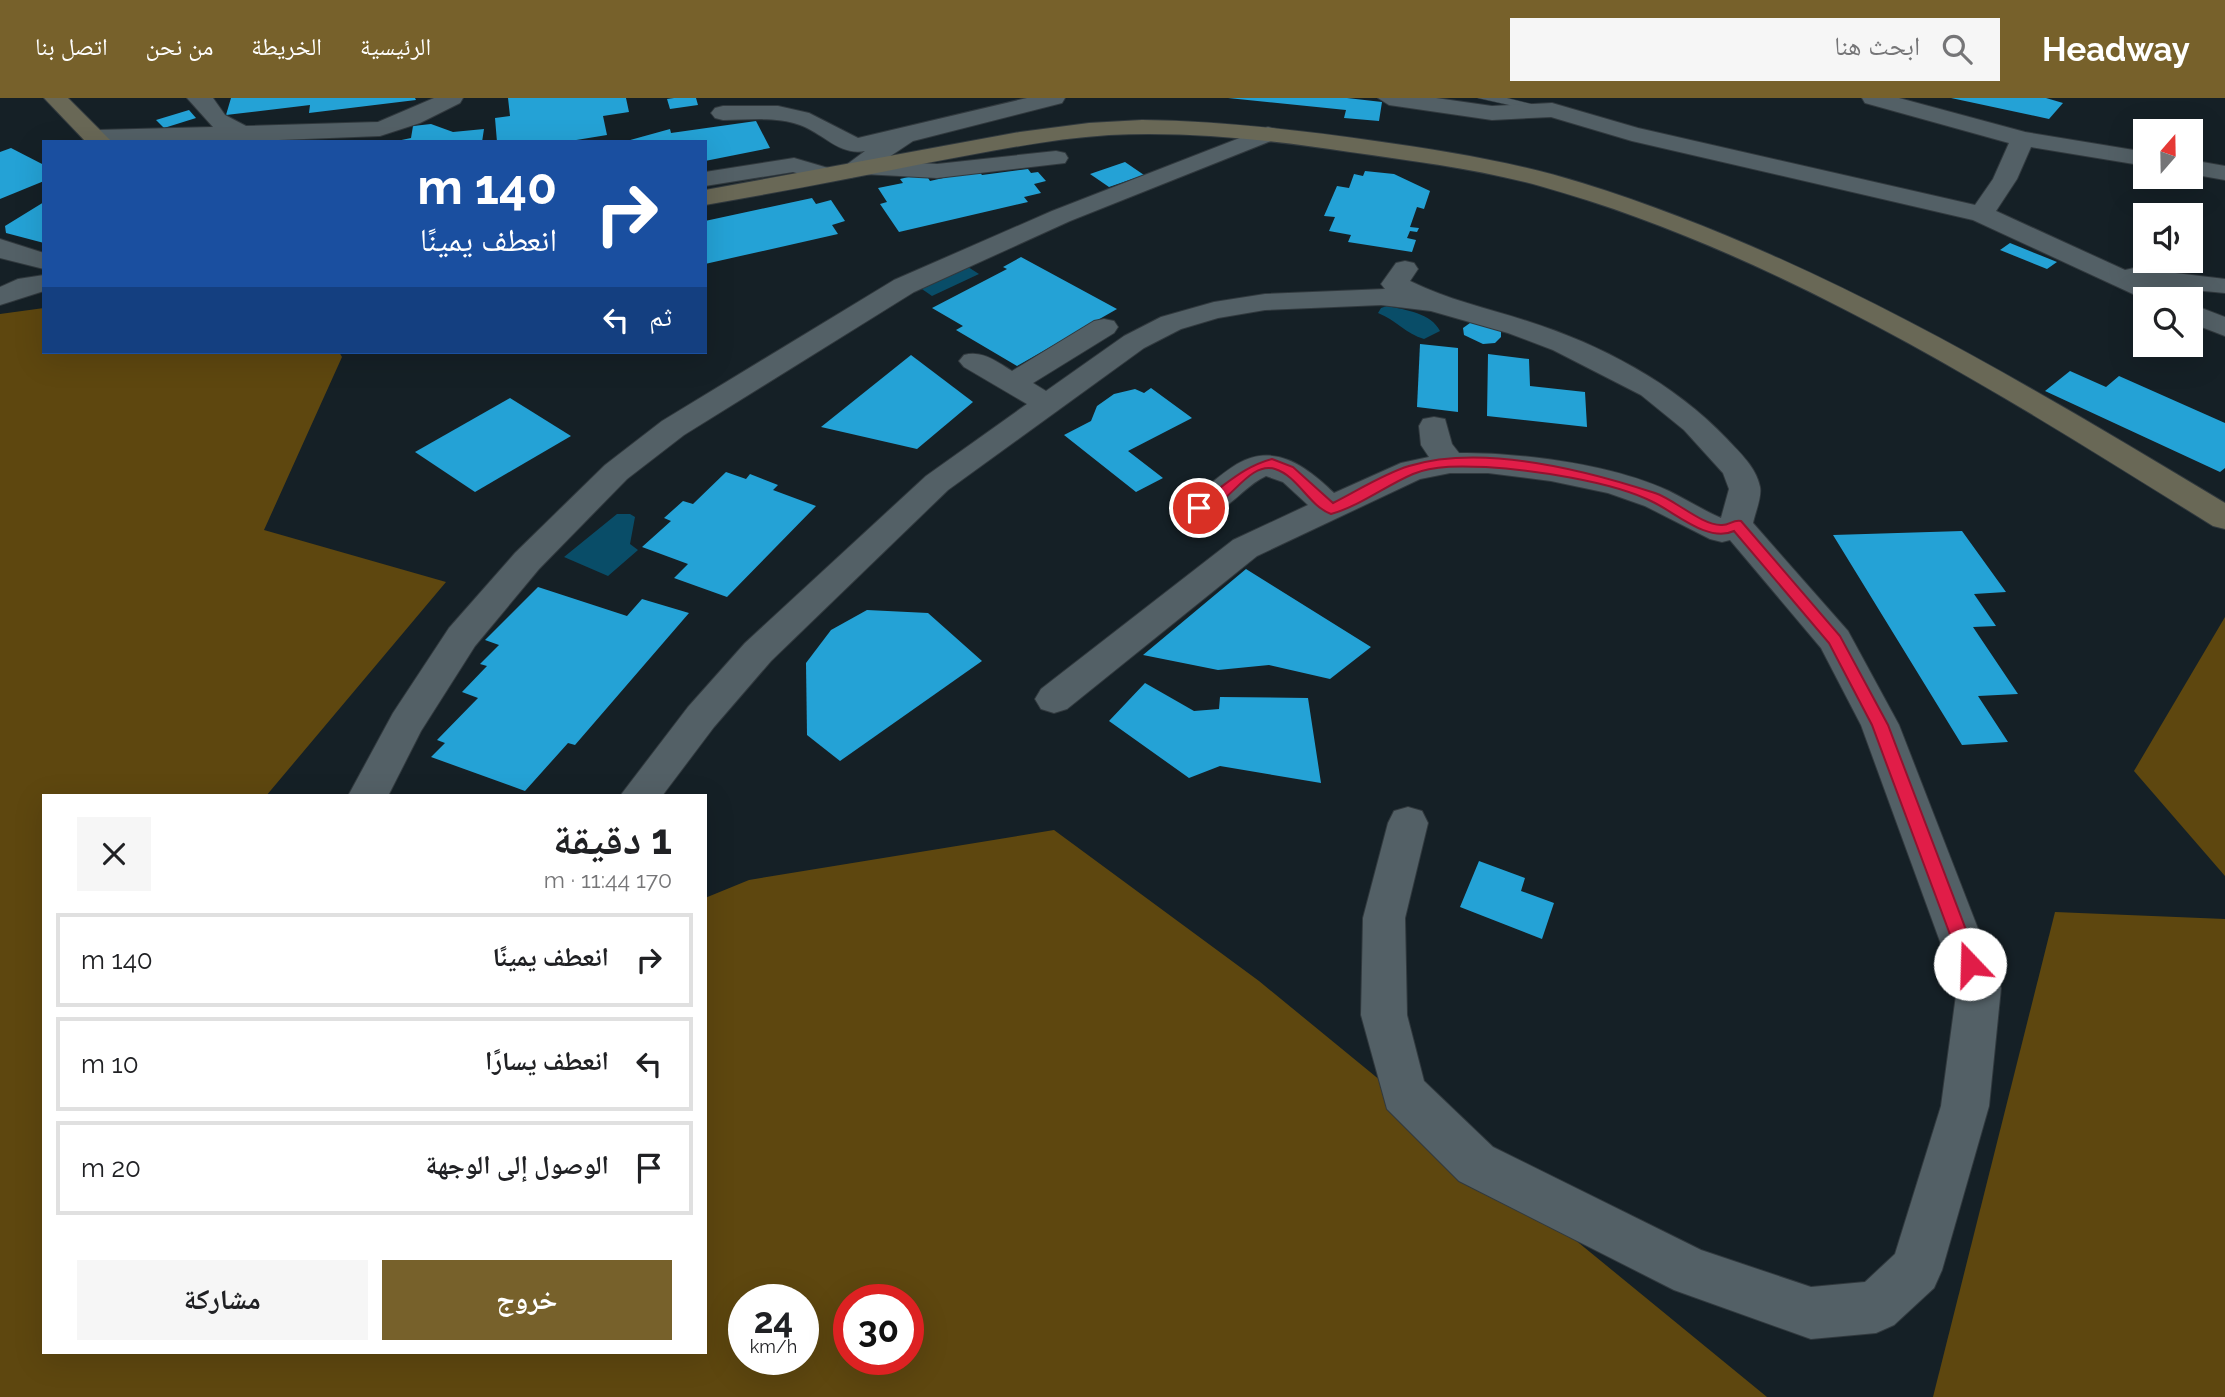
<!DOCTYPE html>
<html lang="ar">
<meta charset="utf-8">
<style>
body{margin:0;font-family:Raleway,"Noto Naskh Arabic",sans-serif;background:#f6f6f6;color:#202124;direction:rtl;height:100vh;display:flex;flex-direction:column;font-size:26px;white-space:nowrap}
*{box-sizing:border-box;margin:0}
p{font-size:23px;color:#757577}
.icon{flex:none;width:38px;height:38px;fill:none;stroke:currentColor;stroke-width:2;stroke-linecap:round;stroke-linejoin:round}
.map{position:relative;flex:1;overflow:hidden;direction:ltr}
.drawer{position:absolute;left:42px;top:696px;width:665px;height:560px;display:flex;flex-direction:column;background:#fff;border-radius:0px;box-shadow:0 7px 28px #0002;direction:rtl}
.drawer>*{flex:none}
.guide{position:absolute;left:42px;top:42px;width:665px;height:214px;border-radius:0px;box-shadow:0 7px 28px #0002;direction:rtl;background:#1a4fa0;color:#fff;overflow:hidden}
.needle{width:46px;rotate:20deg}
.buttons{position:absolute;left:2133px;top:21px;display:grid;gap:14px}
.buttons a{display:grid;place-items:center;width:70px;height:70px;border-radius:0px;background:#fff;box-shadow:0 7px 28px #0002;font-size:35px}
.speed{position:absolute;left:728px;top:1186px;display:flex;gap:14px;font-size:35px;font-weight:700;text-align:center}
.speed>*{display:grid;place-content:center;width:91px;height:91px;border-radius:50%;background:#fff;box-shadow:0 7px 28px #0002;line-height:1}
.speed small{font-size:18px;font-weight:400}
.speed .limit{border:10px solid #d22;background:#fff;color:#111}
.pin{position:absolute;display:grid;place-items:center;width:60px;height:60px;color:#fff;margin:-30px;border:4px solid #fff;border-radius:50%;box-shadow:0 2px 7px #0007}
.me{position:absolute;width:77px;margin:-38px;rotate:339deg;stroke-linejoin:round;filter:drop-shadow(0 0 5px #0008)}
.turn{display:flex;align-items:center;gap:24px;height:147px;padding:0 35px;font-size:32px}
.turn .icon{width:91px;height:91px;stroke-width:2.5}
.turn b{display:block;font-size:49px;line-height:60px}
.then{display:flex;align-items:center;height:66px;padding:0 35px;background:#0003;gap:14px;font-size:26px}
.round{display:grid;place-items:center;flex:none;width:74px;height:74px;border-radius:0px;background:#f6f6f6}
.headline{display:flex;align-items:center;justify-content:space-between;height:119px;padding:0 35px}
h1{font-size:42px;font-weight:700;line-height:52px}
.cta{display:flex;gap:14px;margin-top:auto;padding:14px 35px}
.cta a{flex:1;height:80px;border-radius:0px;background:#77612b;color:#fff;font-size:28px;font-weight:700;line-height:80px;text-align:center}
.cta a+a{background:#f6f6f6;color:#202124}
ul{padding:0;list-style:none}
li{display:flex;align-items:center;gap:21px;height:94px;margin:0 14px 10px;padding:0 21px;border:4px solid #e0e0e0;border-radius:0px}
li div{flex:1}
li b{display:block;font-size:26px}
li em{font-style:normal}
header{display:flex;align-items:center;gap:42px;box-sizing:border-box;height:98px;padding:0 35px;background:#77612b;color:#fff}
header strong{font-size:33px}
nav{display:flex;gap:38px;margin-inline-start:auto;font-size:24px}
.search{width:490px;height:63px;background:#f6f6f6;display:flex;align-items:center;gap:18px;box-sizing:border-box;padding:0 24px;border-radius:0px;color:#757577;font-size:26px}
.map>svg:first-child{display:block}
.forest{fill:#5e470f;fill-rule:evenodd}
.water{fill:#094d68}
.building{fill:#24a2d6}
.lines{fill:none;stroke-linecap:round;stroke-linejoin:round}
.service-casing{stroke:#31393e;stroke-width:1}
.minor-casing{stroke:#31393e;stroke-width:2}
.secondary-casing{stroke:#31393e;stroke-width:2}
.service{fill:#536066;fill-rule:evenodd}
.minor{fill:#536066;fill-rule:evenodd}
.secondary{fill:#696856;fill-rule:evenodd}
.route{fill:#e11d48;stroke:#92132f;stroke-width:2}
</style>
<header>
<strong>Headway</strong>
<div class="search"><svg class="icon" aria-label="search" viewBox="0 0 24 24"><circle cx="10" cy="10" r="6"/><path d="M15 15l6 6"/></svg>ابحث هنا</div>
<nav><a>الرئيسية</a><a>الخريطة</a><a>من نحن</a><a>اتصل بنا</a></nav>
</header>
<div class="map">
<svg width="2225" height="1299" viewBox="0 0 2225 1299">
<rect width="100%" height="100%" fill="#152026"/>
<g class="forest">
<path d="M 44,210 L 44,254 L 339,254 L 342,259 L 264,432 L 446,484 L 266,698 L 44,698 L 44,1255 L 705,1255 L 705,800 L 749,782 L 1054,732 L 1259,883 L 1767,1299 L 0,1299 L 0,216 ZM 744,1202 L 803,1202 L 803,1262 L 744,1262 ZM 849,1202 L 908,1202 L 908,1262 L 849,1262 Z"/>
<polygon points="2225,519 2225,778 2134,673"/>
<polygon points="2055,814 2225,821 2225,1299 1933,1299"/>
</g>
<g class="water">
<polygon points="965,167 979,176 932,198 919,189"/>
<path d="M 1387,208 C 1406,212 1431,215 1440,233 L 1424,241 C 1406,236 1396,222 1378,215 L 1381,210 Z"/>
<polygon points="617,416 630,416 635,419 630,446 638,452 608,478 564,459"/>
</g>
<g class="building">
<polygon points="231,0 415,0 416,2 309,15 310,7 226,17"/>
<polygon points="508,0 626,0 629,14 603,18 607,37 564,44 497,44 495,20 510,18"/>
<polygon points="674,0 696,0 698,7 670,11 667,1"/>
<polygon points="1228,0 1347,0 1382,4 1379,23 1344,20 1346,12"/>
<polygon points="1951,0 2046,0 2063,5 2049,21"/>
<polygon points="189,12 196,20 164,30 156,22"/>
<polygon points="756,23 770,50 705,63 705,44 623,44 670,31 671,35"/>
<polygon points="431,26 453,34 484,31 482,44 392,44 411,40 413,28"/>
<polygon points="11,50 44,67 44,83 0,101 0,54"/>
<polygon points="1125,64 1144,77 1109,89 1090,76"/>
<polygon points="1028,71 1031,75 1038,74 1046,83 1034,86 1041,95 1024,99 1028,104 899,134 880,106 887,104 878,90 903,85 900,81 925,75 930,83 978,72 982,77"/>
<polygon points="1365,73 1394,76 1430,93 1424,111 1417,109 1410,129 1419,130 1417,134 1410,133 1407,140 1416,142 1412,154 1348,144 1351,137 1329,133 1335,119 1324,118 1337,88 1349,90 1354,76 1363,78"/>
<polygon points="812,100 816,106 831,102 845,123 832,127 838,136 705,166 705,123"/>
<polygon points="44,104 44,145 6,135 5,128"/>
<polygon points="2010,145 2057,164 2047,171 2000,152"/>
<polygon points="1021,159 1117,211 1017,268 956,232 963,228 932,210 1007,171 1003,169"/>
<polygon points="1482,224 1501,233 1501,239 1495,245 1483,246 1464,237 1463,230 1470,225"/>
<polygon points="1420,246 1458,250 1458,314 1417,309"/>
<polygon points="1488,256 1529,261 1530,288 1585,294 1587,329 1487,318"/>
<polygon points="911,257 973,304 917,351 821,329"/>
<polygon points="2070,273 2106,289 2119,278 2225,325 2225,370 2220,374 2045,293"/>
<polygon points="1151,290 1192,320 1128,353 1163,380 1136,394 1064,337 1091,323 1097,308 1114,296 1135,291 1144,295"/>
<polygon points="510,300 571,338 475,394 415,354"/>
<polygon points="726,374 746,381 750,376 778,387 773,392 816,408 727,499 674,480 688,466 642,449 671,423 664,420 683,403 693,406"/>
<polygon points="1962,433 2006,494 1974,496 1996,528 1973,529 2018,596 1978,598 2008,644 1962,647 1833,437"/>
<polygon points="1246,471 1371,549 1330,581 1269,567 1218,572 1143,557"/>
<polygon points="538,489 627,518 642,501 689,515 575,647 568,645 525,693 431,659 445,645 437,642 478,600 462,594 487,568 480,566 499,547 485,542"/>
<polygon points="867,512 928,515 982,563 840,663 807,637 806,565 831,532"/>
<polygon points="1145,585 1194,613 1219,611 1220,599 1308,600 1321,685 1220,668 1189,680 1109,623"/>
<polygon points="1479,763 1525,780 1521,793 1554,805 1542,841 1460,809"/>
</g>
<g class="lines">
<defs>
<polygon id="service" points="1478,0 1507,0 1556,12 1549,16"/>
<g id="minor">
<polygon points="187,0 213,0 225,17 246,28 378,24 434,0 463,0 460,5 420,25 380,38 226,44 88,44 85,39 89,34 97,32 213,29"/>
<path d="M 1027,0 L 1065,0 L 1062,5 L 913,43 L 883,63 L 937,66 L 1056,53 L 1065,55 L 1068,60 L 1065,65 L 937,80 L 863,76 L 850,80 L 841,78 L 838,73 L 865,53 C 839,58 823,35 800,27 C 776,18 748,22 723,22 L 715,20 L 711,15 L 715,10 L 723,8 L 778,8 L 809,15 L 858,40 Z"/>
<polygon points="1378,0 1436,0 1492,8 1552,5 1638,30 1975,107 1993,81 2009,45 1865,5 1862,0 1899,0 2025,34 2146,54 2146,68 2031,49 2017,81 1996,113 2125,172 2134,170 2225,181 2225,195 2162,189 2175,195 2179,201 2146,202 1973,122 1632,43 1551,19 1492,22 1389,7"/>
<polygon points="1268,29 1276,31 1280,36 1276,41 1070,123 914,194 684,337 627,381 539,471 475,548 421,633 388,698 348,698 393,615 449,530 515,455 605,367 662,323 894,182 1052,113"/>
<polygon points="794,60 835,72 838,77 835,82 826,84 793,74 705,88 705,74"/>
<polygon points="2191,62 2225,68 2225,82 2191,76"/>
<polygon points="0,141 44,155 44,171 0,160"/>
<path d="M 1405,163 L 1414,165 L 1418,171 L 1410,183 C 1448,202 1487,210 1527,223 C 1600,246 1674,285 1727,341 C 1740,355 1756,369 1760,389 C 1762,399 1755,415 1753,425 L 1848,533 L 1899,627 L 2001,890 L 1989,1008 L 1942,1172 L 1934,1190 L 1894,1227 L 1876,1235 L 1811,1241 L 1674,1192 L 1459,1083 L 1387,1011 L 1361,917 L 1363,820 L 1388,725 L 1394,713 L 1408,709 L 1422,713 L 1428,725 L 1405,820 L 1407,917 L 1424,983 L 1493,1049 L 1701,1152 L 1811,1189 L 1865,1184 L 1895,1156 L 1941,1008 L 1957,890 L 1861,627 L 1821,550 L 1730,442 L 1722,444 L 1710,441 L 1645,408 L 1608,395 L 1551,383 L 1488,375 L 1450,375 L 1420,381 L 1257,458 L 1067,611 L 1054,615 L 1041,611 L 1035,601 L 1041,591 L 1233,442 L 1308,407 L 1283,384 L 1266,378 C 1239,390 1221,427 1187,418 L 1183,410 L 1187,402 C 1205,392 1219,377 1237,366 C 1275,344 1307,369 1334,395 L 1401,365 L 1429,359 L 1421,347 L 1419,328 L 1423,321 L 1434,319 L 1445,321 L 1452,346 L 1459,355 C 1523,355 1611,366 1669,393 C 1687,402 1703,412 1721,420 L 1729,391 L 1723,375 L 1684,332 L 1641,297 L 1553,252 L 1508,235 L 1431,213 L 1381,207 L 1265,212 L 1218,220 L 1181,231 L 1144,250 L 948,392 L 771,563 L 714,629 L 662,698 L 620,698 L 688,609 L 745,545 L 926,378 L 1027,306 L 964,269 L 959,263 L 964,257 C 982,252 996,263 1012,273 L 1094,223 L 1104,221 L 1114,223 L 1118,229 L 1114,235 L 1033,285 L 1046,293 L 1124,238 L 1161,219 L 1214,204 L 1265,196 L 1385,191 L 1381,186 L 1396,165 Z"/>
<polygon points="44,177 44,193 0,207 0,189 18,181"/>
<polygon points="2191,206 2225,219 2225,238 2191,225"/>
</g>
<g id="secondary">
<polygon points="44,0 68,0 112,44 86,44"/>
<path d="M 1142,22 C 1221,23 1298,32 1375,43 C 1445,53 1515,64 1582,85 C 1811,156 2020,282 2225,405 L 2225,431 L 2213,428 C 2003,297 1780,155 1540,88 C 1478,71 1413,63 1350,54 C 1270,42 1190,33 1109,37 C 1048,41 987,54 927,65 C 853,80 779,94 705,107 L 705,92 L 1020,34 L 1089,25 Z"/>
</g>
</defs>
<use href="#service" class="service-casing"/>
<use href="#minor" class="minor-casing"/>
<use href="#secondary" class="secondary-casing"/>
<use href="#service" class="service"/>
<use href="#minor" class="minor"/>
<use href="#secondary" class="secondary"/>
</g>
<path class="route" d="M 1272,361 L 1293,369 L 1333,405 C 1357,393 1383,376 1409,368 C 1482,346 1585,372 1655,395 C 1674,401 1701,427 1721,427 C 1729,428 1733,421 1741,423 L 1840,538 L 1888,627 L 1979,866 L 1976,871 L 1963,871 L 1961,866 L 1872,627 L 1829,545 L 1734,433 C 1708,445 1676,415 1653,404 C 1612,383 1532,372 1486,369 C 1463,368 1434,367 1413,376 C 1385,388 1360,408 1331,416 C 1309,408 1298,378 1275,371 C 1245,362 1225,419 1194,413 L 1194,407 C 1223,391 1239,370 1272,361 Z"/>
</svg>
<div class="buttons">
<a><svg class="needle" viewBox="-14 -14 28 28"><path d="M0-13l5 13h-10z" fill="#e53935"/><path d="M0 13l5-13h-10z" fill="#757577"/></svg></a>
<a><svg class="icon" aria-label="sound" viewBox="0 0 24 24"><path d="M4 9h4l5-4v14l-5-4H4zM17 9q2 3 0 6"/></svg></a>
<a><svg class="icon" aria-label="search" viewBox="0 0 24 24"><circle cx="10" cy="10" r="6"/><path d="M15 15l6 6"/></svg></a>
</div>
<div class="speed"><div>24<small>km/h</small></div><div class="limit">30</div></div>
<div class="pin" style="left:1199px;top:410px;background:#d93025"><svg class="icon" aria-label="arrive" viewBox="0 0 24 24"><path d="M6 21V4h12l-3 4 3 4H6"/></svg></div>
<svg class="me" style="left:1970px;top:866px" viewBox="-20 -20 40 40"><circle r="19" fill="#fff"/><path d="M0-13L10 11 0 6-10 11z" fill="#e11d48"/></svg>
<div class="guide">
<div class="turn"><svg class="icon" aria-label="right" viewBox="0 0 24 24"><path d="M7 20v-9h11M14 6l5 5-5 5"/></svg><div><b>140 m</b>انعطف يمينًا</div></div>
<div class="then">ثم<svg class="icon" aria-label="left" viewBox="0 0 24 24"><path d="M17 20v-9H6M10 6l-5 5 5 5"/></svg></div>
</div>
<section class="drawer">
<div class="headline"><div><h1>1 دقيقة</h1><p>170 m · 11:44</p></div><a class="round"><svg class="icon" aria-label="close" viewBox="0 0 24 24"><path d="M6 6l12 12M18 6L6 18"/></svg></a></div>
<ul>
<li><svg class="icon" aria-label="right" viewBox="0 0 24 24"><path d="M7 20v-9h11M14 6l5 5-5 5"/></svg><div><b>انعطف يمينًا</b></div><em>140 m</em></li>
<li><svg class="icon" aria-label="left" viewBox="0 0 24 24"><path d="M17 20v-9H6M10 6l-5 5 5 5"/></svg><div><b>انعطف يسارًا</b></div><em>10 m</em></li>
<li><svg class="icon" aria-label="arrive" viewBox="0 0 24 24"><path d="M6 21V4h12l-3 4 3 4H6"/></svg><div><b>الوصول إلى الوجهة</b></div><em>20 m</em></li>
</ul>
<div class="cta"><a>خروج</a><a>مشاركة</a></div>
</section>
</div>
